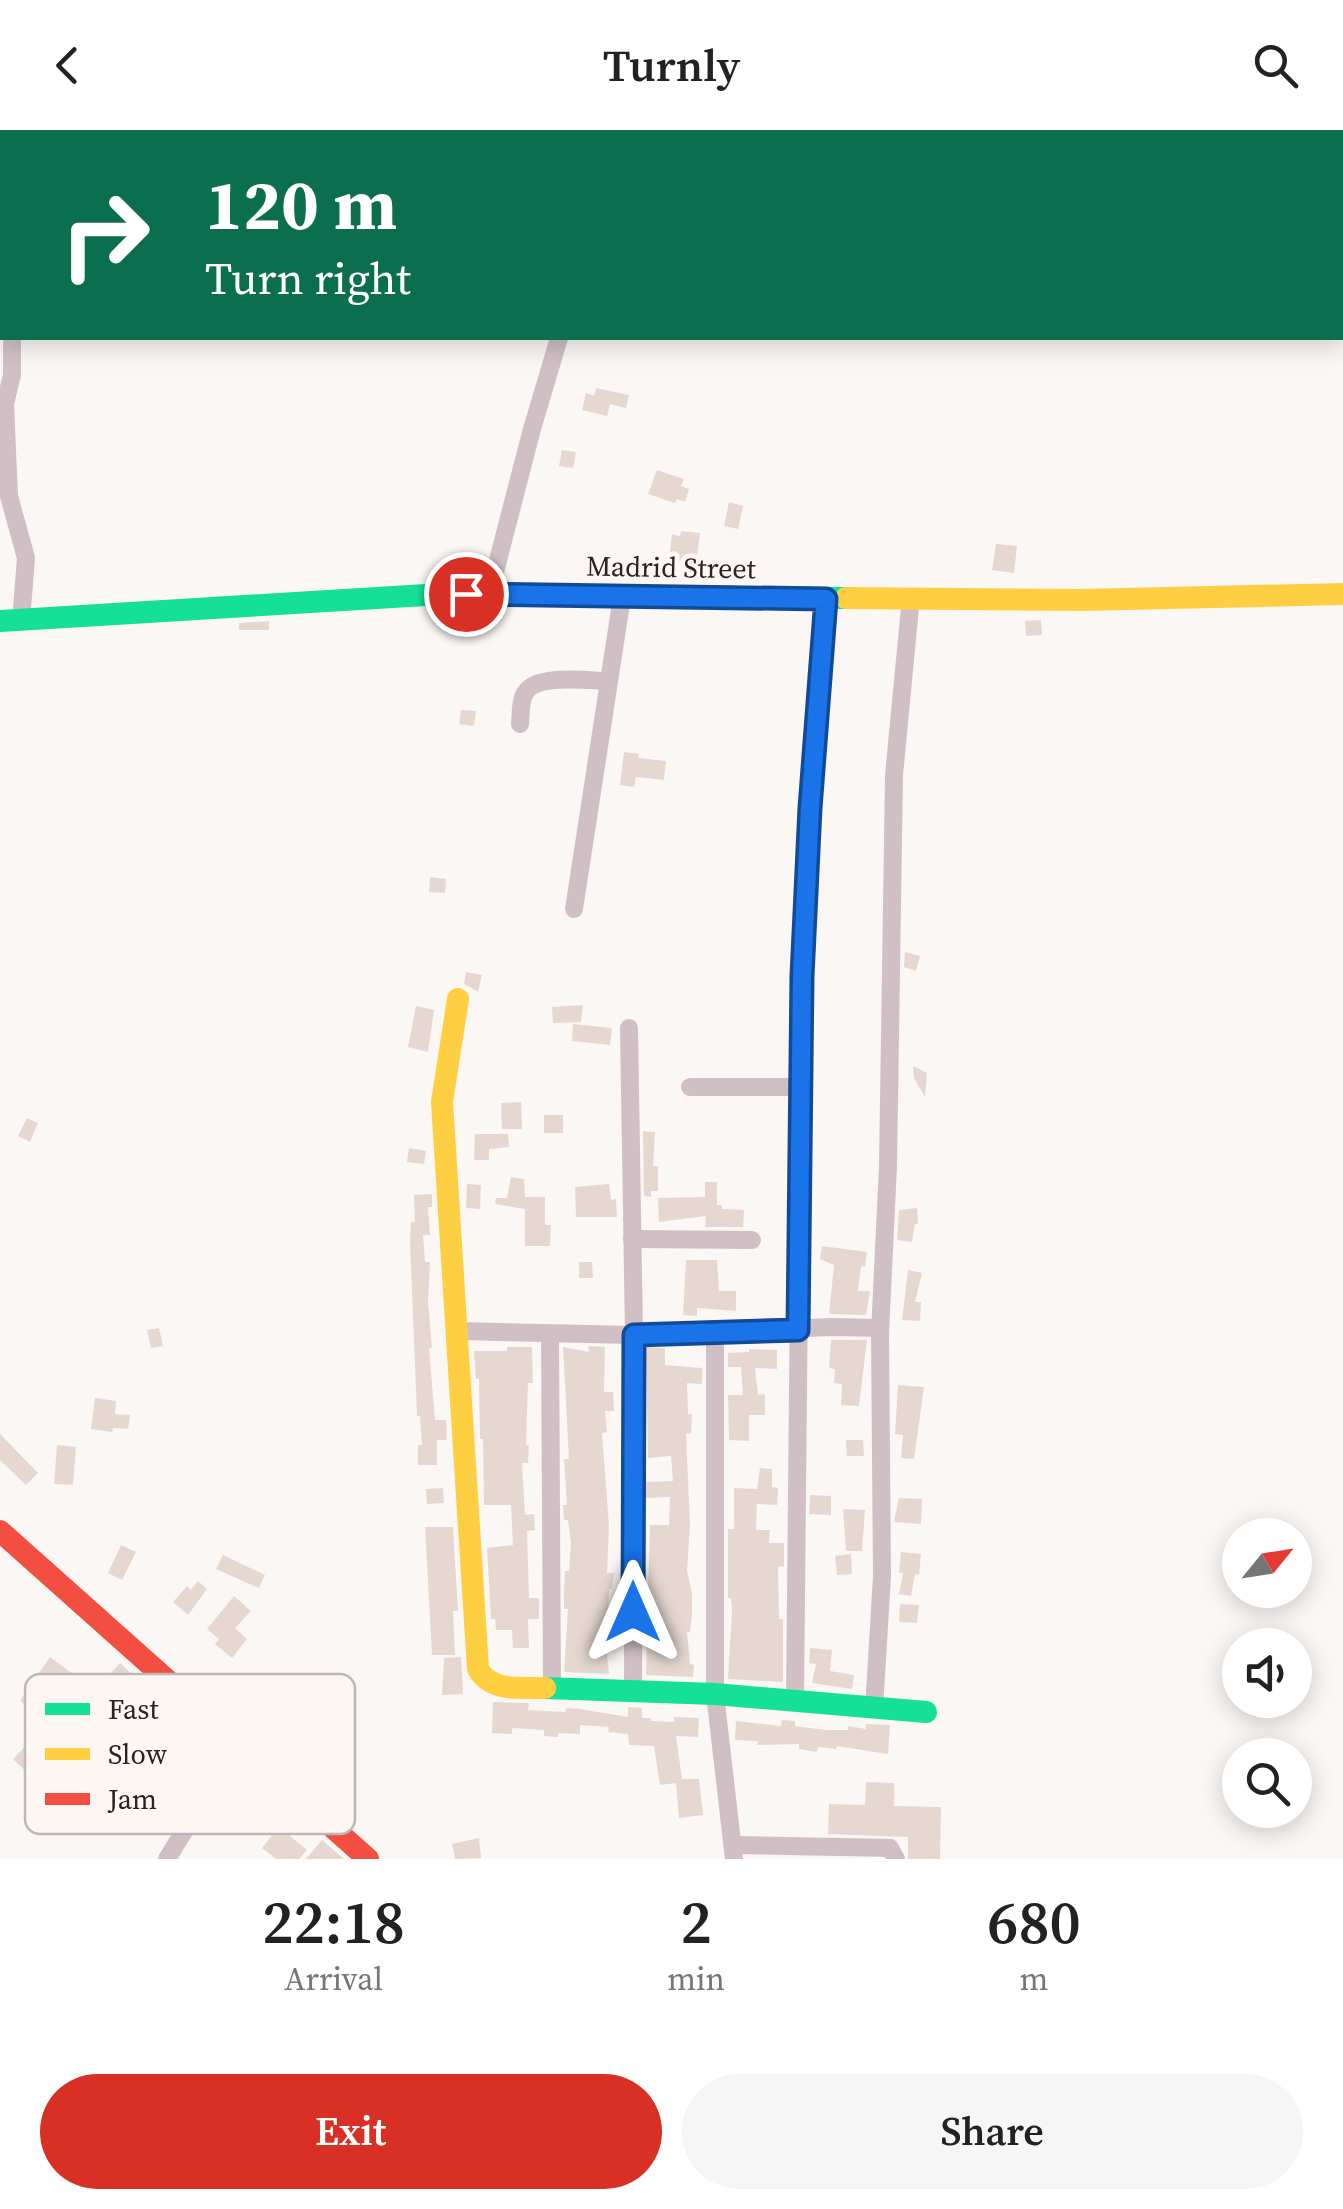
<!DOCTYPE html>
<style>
body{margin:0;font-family:"Source Serif 4",serif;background:#f6f6f6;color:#222;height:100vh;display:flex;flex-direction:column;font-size:38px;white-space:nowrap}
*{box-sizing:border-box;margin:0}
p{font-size:32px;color:#767676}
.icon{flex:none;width:55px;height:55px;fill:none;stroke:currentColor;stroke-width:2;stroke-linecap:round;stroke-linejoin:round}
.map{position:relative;height:1729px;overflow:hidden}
.panel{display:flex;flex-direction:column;background:#fff;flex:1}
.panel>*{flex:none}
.banner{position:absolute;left:0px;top:0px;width:1345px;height:210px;box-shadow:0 5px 25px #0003;background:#0b6e4f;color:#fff;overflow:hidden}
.needle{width:65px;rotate:60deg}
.controls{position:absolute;left:1222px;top:1388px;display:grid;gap:20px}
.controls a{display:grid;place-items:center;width:90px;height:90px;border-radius:50%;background:#fff;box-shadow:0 5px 25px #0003;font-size:50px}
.pin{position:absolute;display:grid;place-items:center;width:85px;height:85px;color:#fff;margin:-42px;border:5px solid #fff;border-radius:50%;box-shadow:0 2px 10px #0007}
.me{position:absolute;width:110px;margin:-55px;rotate:0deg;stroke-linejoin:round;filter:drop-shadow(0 0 8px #0008)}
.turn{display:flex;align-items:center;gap:35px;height:210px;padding:0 40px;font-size:45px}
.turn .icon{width:130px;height:130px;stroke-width:2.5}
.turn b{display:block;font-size:70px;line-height:85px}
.eta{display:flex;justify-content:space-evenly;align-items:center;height:170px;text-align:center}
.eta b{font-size:60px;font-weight:600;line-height:70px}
.action{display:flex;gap:20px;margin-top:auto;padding:20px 40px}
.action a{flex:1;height:115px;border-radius:60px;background:#d93025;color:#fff;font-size:40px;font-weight:600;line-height:115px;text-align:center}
.action a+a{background:#f6f6f6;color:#222}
header{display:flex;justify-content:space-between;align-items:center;height:130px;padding:0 40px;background:#fff;font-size:45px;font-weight:600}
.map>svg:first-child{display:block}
.building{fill:#e6d8d1}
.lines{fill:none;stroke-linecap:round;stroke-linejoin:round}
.lane{stroke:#d0c0c5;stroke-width:9}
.street{stroke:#d0c0c5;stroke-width:18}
.fast{stroke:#16e098;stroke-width:22}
.slow{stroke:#ffcf43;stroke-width:22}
.jam{stroke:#f24e42;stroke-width:22}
.route-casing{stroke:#114b97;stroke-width:25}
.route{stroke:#1a73e8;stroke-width:18}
.labels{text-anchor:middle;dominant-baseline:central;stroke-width:10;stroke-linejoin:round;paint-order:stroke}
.street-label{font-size:28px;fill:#272423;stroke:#fef6f2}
.key{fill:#fef6f2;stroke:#beb7b4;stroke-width:2.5}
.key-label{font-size:28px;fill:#272423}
</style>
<header><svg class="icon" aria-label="back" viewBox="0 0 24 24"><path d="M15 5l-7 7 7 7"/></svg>Turnly<svg class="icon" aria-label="search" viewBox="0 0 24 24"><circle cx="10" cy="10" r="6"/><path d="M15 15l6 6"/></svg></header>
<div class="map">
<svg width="1343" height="1729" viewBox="0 0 1343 1729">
<rect width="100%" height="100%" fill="#fbf7f5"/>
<g class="building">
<polygon points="596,258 629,265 626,278 610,274 607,286 582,280 586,263 594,266"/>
<polygon points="562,320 576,322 573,338 559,336"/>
<polygon points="657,340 684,349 681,356 689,359 685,372 677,369 675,373 648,364"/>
<polygon points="729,372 743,376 738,399 724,396"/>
<polygon points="681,401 700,403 696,434 677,431 678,423 670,422 672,404 680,406"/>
<polygon points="996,414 1017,416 1014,443 992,440"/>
<polygon points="1041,490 1042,505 1026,506 1025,491"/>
<polygon points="269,491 269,500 239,500 239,493"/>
<polygon points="461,580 476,581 474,596 459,594"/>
<polygon points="624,622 639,624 638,628 666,631 664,650 636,647 634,657 620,655"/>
<polygon points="430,747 446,749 445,763 429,762"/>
<polygon points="905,822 920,826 916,841 904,837"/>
<polygon points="466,842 482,845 478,862 464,854"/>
<polygon points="583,875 581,892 553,893 552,877"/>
<polygon points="416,876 434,880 428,922 408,917"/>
<polygon points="573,894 612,898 610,915 572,911"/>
<polygon points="913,936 927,943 925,967 914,948"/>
<polygon points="521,972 522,999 502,999 501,973"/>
<rect x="544" y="985" width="19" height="18"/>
<polygon points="27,988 38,993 30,1012 18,1006"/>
<polygon points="643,1001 655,1002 653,1036 658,1036 658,1061 651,1061 651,1067 644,1066"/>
<polygon points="475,1004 508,1004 509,1017 489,1019 489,1030 474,1030"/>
<polygon points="409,1018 426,1021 424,1034 407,1032"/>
<polygon points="511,1047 524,1049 525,1067 545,1067 545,1095 551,1095 550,1116 525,1116 525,1079 495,1074 496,1068 507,1068"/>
<polygon points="705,1052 717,1052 717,1075 722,1075 722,1079 744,1080 743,1097 705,1097 706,1086 659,1092 658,1068 705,1067"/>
<polygon points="467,1054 481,1055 480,1079 466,1078"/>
<polygon points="609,1054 611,1070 616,1069 617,1087 576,1087 575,1057"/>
<polygon points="432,1064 432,1077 428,1077 430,1105 423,1105 425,1132 430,1132 428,1172 432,1218 429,1218 435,1290 446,1290 447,1310 437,1310 437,1335 418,1335 418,1315 422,1315 420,1286 417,1286 410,1111 411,1092 415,1092 414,1065"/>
<polygon points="917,1078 918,1094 915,1094 912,1112 897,1110 899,1080"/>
<polygon points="822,1116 867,1122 865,1137 861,1136 858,1161 870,1161 866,1185 829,1184 834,1135 820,1129"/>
<polygon points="686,1130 717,1130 719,1161 736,1161 736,1181 697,1178 697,1186 683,1185"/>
<polygon points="579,1132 592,1132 593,1148 579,1148"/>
<polygon points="908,1140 922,1143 915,1172 921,1172 920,1191 902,1190"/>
<polygon points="159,1198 163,1216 151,1218 147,1200"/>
<polygon points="831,1210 867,1210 859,1276 841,1275 842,1254 834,1253 835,1239 829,1238"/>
<polygon points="588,1216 605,1217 604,1262 613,1262 614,1281 605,1281 607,1302 602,1303 609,1396 607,1443 614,1443 612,1459 609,1459 608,1504 605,1504 609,1544 564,1542 568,1479 564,1479 564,1462 565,1441 569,1441 571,1413 568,1390 564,1390 563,1375 567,1375 564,1329 569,1329 563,1217 589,1222"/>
<polygon points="507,1217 532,1217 533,1253 528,1253 526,1315 529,1315 528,1333 522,1333 525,1385 534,1384 535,1400 527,1401 529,1468 539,1468 539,1489 528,1489 529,1518 513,1518 512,1500 496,1500 495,1489 491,1489 487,1418 513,1415 511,1375 484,1375 483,1309 480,1309 479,1249 476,1249 474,1221 507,1221"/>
<polygon points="646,1217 665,1218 665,1235 702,1238 702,1254 687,1253 688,1284 692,1284 691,1304 686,1303 690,1395 687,1441 692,1463 692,1485 690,1502 687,1502 690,1534 694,1535 693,1547 646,1545 650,1395 669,1395 670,1367 646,1368 646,1352 673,1351 671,1326 648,1328"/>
<polygon points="749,1219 777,1220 777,1239 755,1238 758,1265 765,1264 765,1285 749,1285 749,1311 729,1310 728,1265 743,1265 741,1237 728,1237 728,1223 749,1222"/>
<polygon points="898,1255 924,1257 914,1329 901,1328 903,1305 895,1304"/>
<polygon points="95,1268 116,1271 115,1284 130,1285 128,1299 113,1298 112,1302 91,1299"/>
<polygon points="0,1304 38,1343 26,1355 0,1330"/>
<polygon points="846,1310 863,1310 864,1326 847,1326"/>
<polygon points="57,1315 76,1317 73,1355 54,1354"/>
<polygon points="760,1338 772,1339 772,1357 778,1358 777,1375 757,1374 756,1400 770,1400 769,1413 784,1413 784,1436 778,1437 779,1489 783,1489 783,1552 728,1549 732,1480 731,1468 728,1468 728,1399 734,1399 734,1358 757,1359"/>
<polygon points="443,1358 444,1373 427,1374 426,1359"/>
<polygon points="810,1365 831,1366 831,1385 809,1384"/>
<polygon points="899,1368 922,1369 921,1394 894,1392"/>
<polygon points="843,1379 865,1380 862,1421 846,1421"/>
<polygon points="425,1397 453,1397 458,1481 453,1481 455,1525 432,1525"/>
<polygon points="121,1415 136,1422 122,1450 108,1443"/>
<polygon points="901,1422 921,1424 919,1445 915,1444 911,1466 899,1464 903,1443 899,1443"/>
<polygon points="851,1424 852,1444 837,1445 835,1426"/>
<polygon points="223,1425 265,1445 259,1458 216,1439"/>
<polygon points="198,1451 207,1459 188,1485 173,1472 187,1456 191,1460"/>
<polygon points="234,1466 251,1481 235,1498 247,1509 232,1528 215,1514 219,1509 207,1499"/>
<polygon points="900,1474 919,1475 917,1493 899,1492"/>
<polygon points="810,1518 832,1520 830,1541 854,1545 852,1559 812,1553 816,1534 809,1533"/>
<polygon points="50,1527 73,1544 44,1587 20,1571"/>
<polygon points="461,1527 463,1564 442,1565 444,1528"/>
<polygon points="120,1533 134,1546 116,1567 101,1554"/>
<polygon points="493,1572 529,1573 528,1580 565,1582 566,1578 580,1579 628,1587 628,1577 642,1578 642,1588 651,1588 651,1591 674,1592 674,1587 699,1588 698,1607 676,1606 682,1649 699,1649 703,1685 679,1688 676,1653 660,1655 654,1616 629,1615 628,1604 608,1602 609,1597 580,1595 580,1604 558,1603 558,1607 544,1606 544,1600 512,1598 512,1604 492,1603"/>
<polygon points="782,1590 795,1591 795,1596 826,1600 848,1600 848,1596 866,1599 866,1594 890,1595 888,1624 837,1616 836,1619 818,1617 817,1622 799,1619 799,1614 757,1615 758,1611 735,1610 736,1591 781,1596"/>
<polygon points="47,1594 67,1613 62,1619 69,1626 41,1656 13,1629"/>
<polygon points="866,1652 894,1653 894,1676 941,1677 940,1729 908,1729 908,1707 828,1704 829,1674 865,1675"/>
<polygon points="276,1700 285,1702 307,1720 299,1729 276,1729 262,1718"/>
<polygon points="479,1708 481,1728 455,1729 452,1714"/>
<polygon points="322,1710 344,1729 306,1729"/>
</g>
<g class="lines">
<path class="lane" d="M 254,1631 L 244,1651 C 249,1670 262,1690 283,1694 L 298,1687 L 306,1676"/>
<g class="street">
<polyline points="4,0 5,2"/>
<polyline points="629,2 630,0"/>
<polyline points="12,208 12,245 5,274 9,366 26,428 21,491"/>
<polyline points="489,465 532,299 559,208"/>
<path d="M 520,594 C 521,585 520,571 525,563 C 536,543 589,551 609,551"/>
<polyline points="574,779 622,467"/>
<polyline points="629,898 634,1205 633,1561"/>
<polyline points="690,957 800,957"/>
<polyline points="632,1109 752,1110"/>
<polyline points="457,1201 634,1205 832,1197 880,1198"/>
<polyline points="715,1202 715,1564 734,1729"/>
<polyline points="550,1204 552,1558"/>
<polyline points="795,1571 802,846 810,678 826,469"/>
<polyline points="874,1579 882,1446 880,1203 888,1036 894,645 911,467"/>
<polyline points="733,1715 890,1718 896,1729"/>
<polyline points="167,1729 238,1613"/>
</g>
<g class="fast">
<polyline points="0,491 442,464 846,468"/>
<polyline points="545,1558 715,1564 926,1582"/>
</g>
<g class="slow">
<polyline points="846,468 1081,470 1343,464"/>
<path d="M 458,869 L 442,972 L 478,1539 C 492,1563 520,1557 545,1558"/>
</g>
<polyline class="jam" points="0,1401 368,1729"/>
</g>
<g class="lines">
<defs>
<polyline id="route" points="466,464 826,469 810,678 802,846 798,1200 634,1205 633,1482"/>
</defs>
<use href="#route" class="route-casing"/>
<use href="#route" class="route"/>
</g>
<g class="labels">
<g class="street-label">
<text transform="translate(671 437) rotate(1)">Madrid Street</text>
</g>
</g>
<rect x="25" y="1544" width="330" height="160" rx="15" class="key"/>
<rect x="45" y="1573" width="45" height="12" fill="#16e098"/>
<rect x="45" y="1618" width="45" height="12" fill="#ffcf43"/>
<rect x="45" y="1663" width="45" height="12" fill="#f24e42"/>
<g class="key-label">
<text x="108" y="1589">Fast</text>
<text x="108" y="1634">Slow</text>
<text x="108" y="1679">Jam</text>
</g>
</svg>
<div class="controls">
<a><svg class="needle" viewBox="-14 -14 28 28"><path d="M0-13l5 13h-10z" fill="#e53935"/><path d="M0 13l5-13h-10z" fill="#767676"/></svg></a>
<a><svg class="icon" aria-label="sound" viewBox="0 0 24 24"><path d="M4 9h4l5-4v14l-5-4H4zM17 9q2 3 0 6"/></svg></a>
<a><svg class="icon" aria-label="search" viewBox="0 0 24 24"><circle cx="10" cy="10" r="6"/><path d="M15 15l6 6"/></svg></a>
</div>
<div class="pin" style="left:466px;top:464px;background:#d93025"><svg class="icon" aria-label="arrive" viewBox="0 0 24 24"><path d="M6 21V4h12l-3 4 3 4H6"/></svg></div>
<svg class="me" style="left:633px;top:1482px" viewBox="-20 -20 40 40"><path d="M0-17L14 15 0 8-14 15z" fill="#1a73e8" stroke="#fff" stroke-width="4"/></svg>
<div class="banner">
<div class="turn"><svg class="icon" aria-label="right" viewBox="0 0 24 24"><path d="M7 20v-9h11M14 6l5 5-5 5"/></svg><div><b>120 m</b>Turn right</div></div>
</div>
</div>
<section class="panel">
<div class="eta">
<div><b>22:18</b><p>Arrival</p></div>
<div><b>2</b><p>min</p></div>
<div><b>680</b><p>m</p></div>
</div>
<div class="action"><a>Exit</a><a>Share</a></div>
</section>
